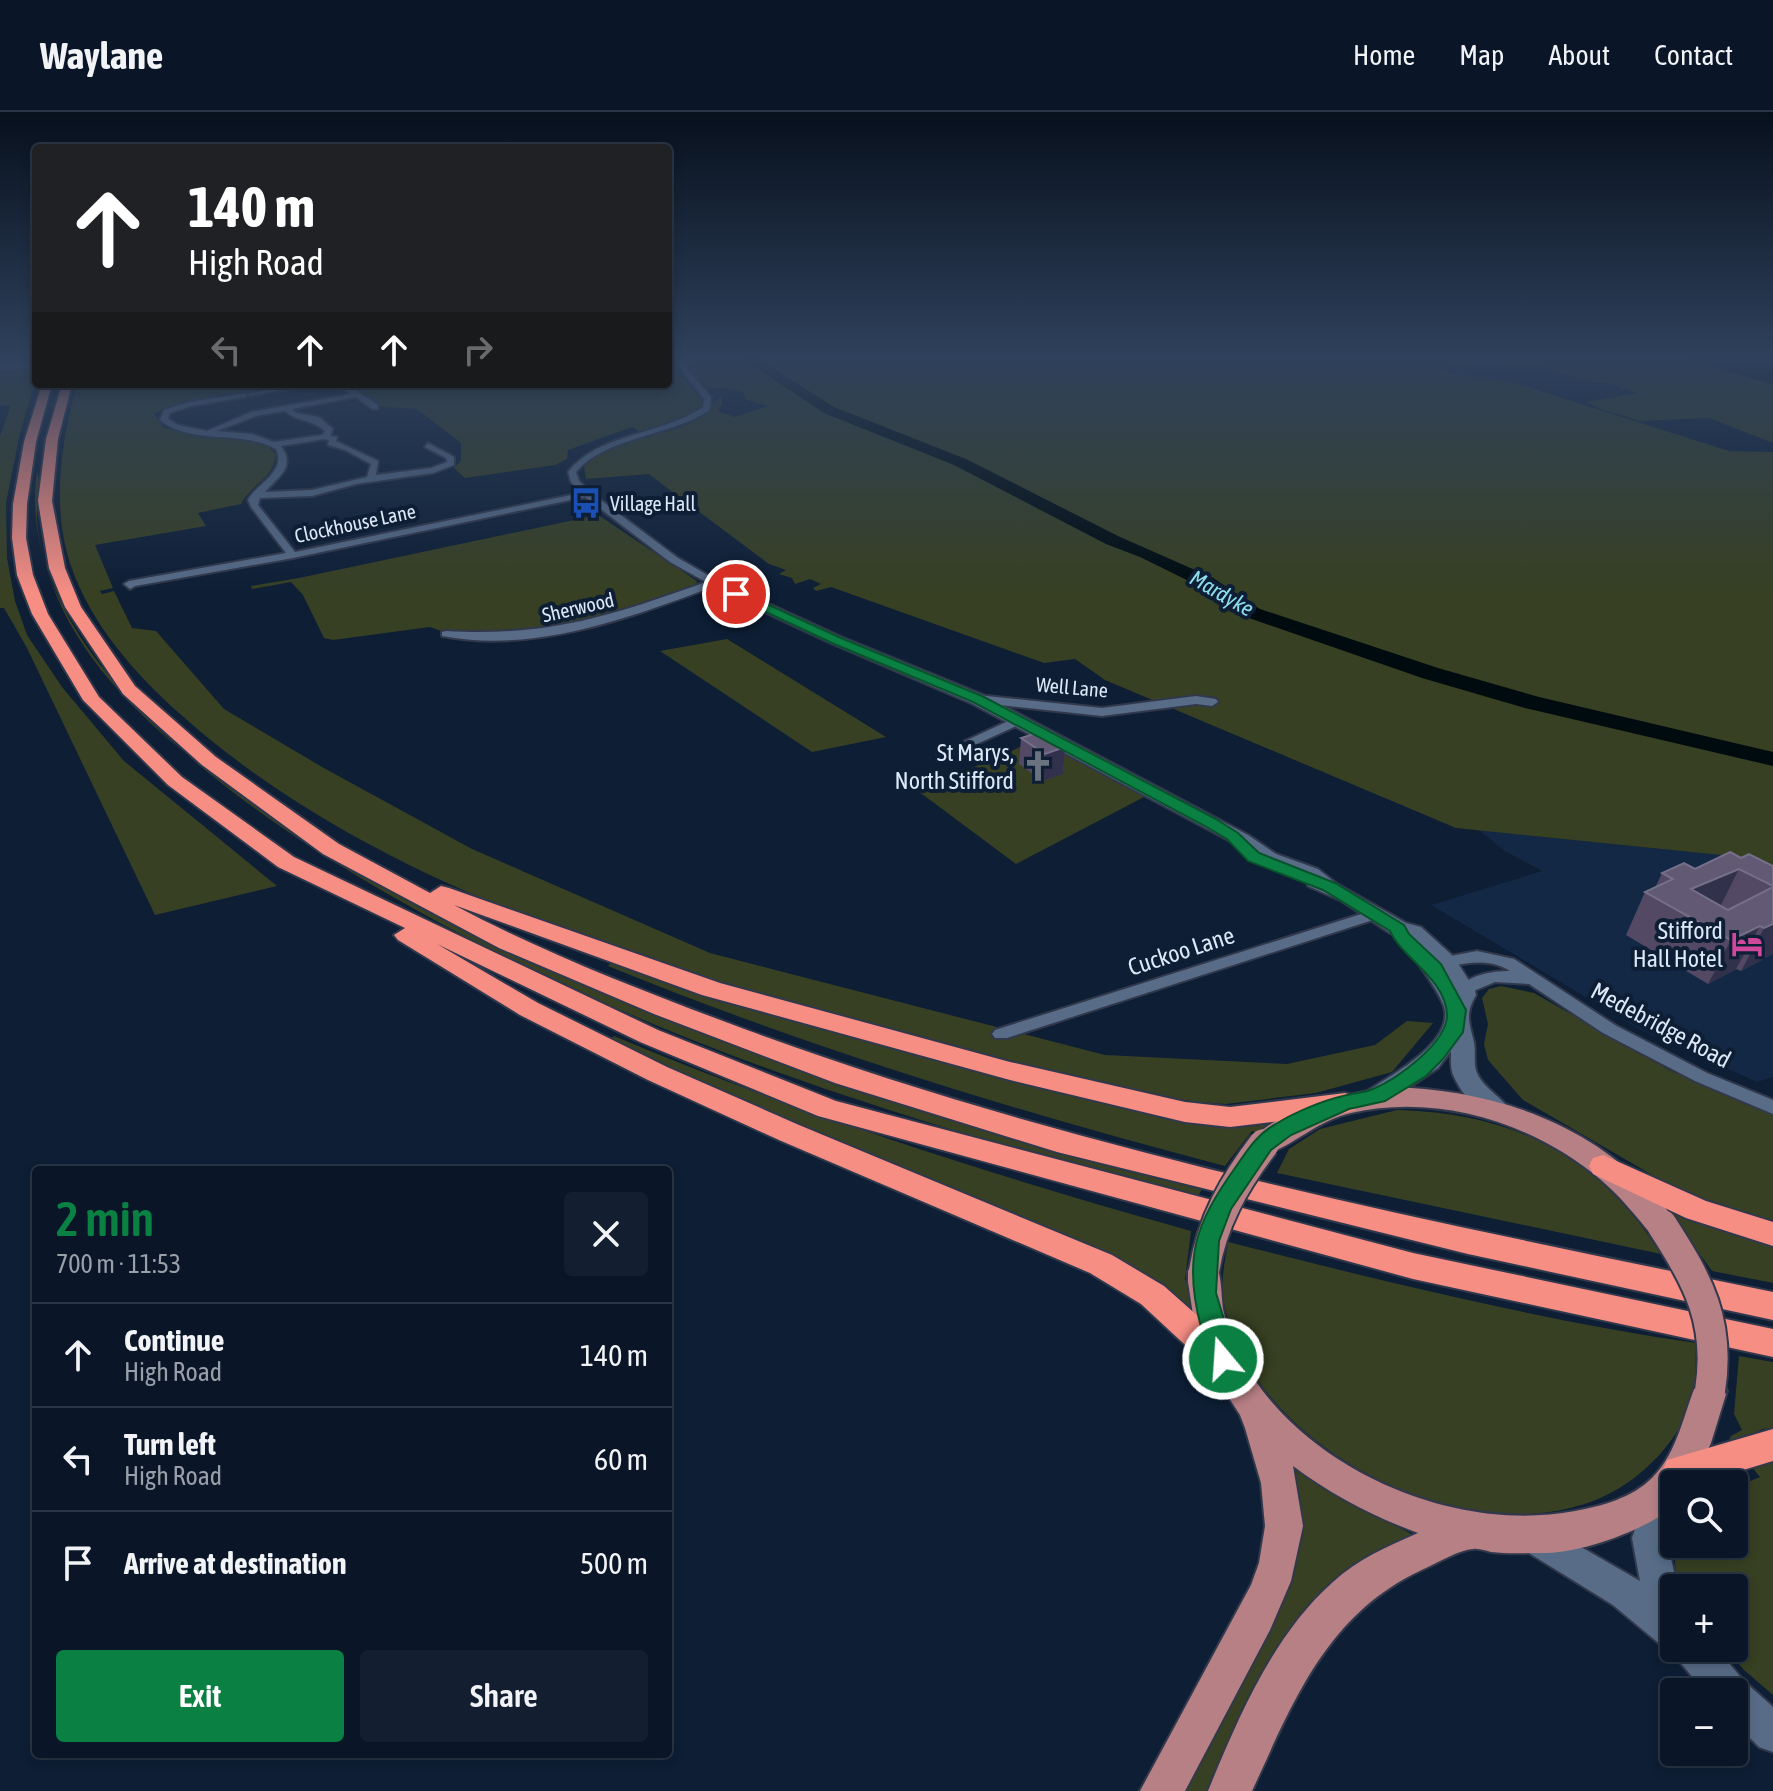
<!DOCTYPE html>
<meta charset="utf-8">
<style>
body{margin:0;font-family:"Asap Condensed",sans-serif;background:#131f30;color:#f1f3f6;height:100vh;display:flex;flex-direction:column;font-size:30px;white-space:nowrap}
*{box-sizing:border-box;margin:0}
p{font-size:26px;color:#999fa8}
.icon{flex:none;width:44px;height:44px;fill:none;stroke:currentColor;stroke-width:2;stroke-linecap:round;stroke-linejoin:round}
.map{position:relative;flex:1;overflow:hidden}
.side{position:absolute;left:32px;top:1054px;width:640px;height:592px;display:flex;flex-direction:column;background:#0a1628;border-radius:8px;box-shadow:0 4px 12px #0003,0 0 0 2px #2a3545}
.side>*{flex:none}
.guide{position:absolute;left:32px;top:32px;width:640px;height:244px;border-radius:8px;box-shadow:0 4px 12px #0003,0 0 0 2px #2a3545;background:#202124;color:#fff;overflow:hidden}
.buttons{position:absolute;left:1660px;top:1358px;display:grid;gap:16px}
.buttons a{display:grid;place-items:center;width:88px;height:88px;border-radius:8px;background:#0a1628;box-shadow:0 4px 12px #0003,0 0 0 2px #2a3545;font-size:40px}
.pin{position:absolute;display:grid;place-items:center;width:68px;height:68px;color:#fff;margin:-34px;border:4px solid #fff;border-radius:50%;box-shadow:0 2px 8px #0007}
.me{position:absolute;width:88px;margin:-44px;rotate:342deg;stroke-linejoin:round;filter:drop-shadow(0 0 6px #0008)}
.turn{display:flex;align-items:center;gap:28px;height:168px;padding:0 24px;font-size:36px}
.turn .icon{width:104px;height:104px;stroke-width:2.5}
.turn b{display:block;font-size:56px;line-height:68px}
.lanes{display:flex;align-items:center;height:76px;padding:0 24px;background:#0003;justify-content:center;gap:40px;direction:ltr}
.lanes .off{opacity:.35}
.round{display:grid;place-items:center;flex:none;width:84px;height:84px;border-radius:8px;background:#131f30}
.head{display:flex;align-items:center;justify-content:space-between;height:136px;padding:0 24px}
h1{font-size:48px;font-weight:600;line-height:60px;color:#0b8043}
.cta{display:flex;gap:16px;margin-top:auto;padding:16px 24px}
.cta a{flex:1;height:92px;border-radius:8px;background:#0b8043;color:#fff;font-size:32px;font-weight:600;line-height:92px;text-align:center}
.cta a+a{background:#131f30;color:#f1f3f6}
ul{padding:0;list-style:none}
li{display:flex;align-items:center;gap:24px;height:104px;padding:0 24px;border-top:2px solid #2a3545}
li div{flex:1}
li b{display:block;font-size:30px}
li em{font-style:normal}
header{display:flex;align-items:center;gap:48px;box-sizing:border-box;height:112px;padding:0 40px;background:#0a1628;border-bottom:2px solid #2a3545}
header strong{font-size:38px}
nav{display:flex;gap:44px;margin-inline-start:auto;font-size:28px}
.map>svg:first-child{display:block}
.built{fill:#122844}
.green{fill:#374022}
.water{fill:#000b0f}
.lines{fill:none;stroke-linecap:round;stroke-linejoin:round}
.river{fill:#000b0f;fill-rule:evenodd}
.street-casing{stroke:#31384c;stroke-width:4}
.secondary-casing{stroke:#31384c;stroke-width:4}
.primary-casing{stroke:#31384c;stroke-width:4}
.highway-casing{stroke:#31384c;stroke-width:4}
.street{fill:#586c87;fill-rule:evenodd}
.secondary{fill:#586c87;fill-rule:evenodd}
.primary{fill:#b78085;fill-rule:evenodd}
.highway{fill:#f78e84;fill-rule:evenodd}
.primary-bridge-casing{stroke:#31384c;stroke-width:34;stroke-linecap:butt}
.primary-bridge{stroke:#b78085;stroke-width:30}
.wall{fill:#534964}
.shaded-wall{fill:#31314b}
.building{fill:#625a74;stroke:#757089;stroke-width:2}
.route{fill:#0b8043;stroke:#07532c;stroke-width:2}
.labels{text-anchor:middle;dominant-baseline:central;stroke-width:8;stroke-linejoin:round;paint-order:stroke}
.far-poi-label{font-size:20px;fill:#dde8f8;stroke:#0d1e35;text-anchor:start}
.far-street-label{font-size:20px;fill:#dde8f8;stroke:#0d1e35}
.far-water-label{font-size:22px;font-style:italic;fill:#8ee0f0;stroke:#0d1e35}
.poi-label{font-size:24px;fill:#dde8f8;stroke:#0d1e35;text-anchor:end}
.street-label{font-size:24px;fill:#dde8f8;stroke:#0d1e35}
</style>
<header>
<strong>Waylane</strong>
<nav><a>Home</a><a>Map</a><a>About</a><a>Contact</a></nav>
</header>
<div class="map">
<svg width="1773" height="1679" viewBox="0 0 1773 1679">
<rect width="100%" height="100%" fill="#0d1e35"/>
<polygon class="built" points="1479,718 1731,744 1773,781 1773,965 1757,970 1641,918 1431,793 1542,759 1503,738"/>
<g class="green">
<path d="M 668,247 L 698,284 L 705,288 L 705,295 C 688,310 662,316 639,319 L 632,315 L 568,338 L 567,347 L 555,353 L 465,366 L 454,356 L 461,348 L 461,331 L 417,297 L 381,295 L 349,272 L 668,272 Z"/>
<path d="M 684,247 L 1684,247 L 1773,272 L 1773,331 L 1709,306 L 1640,309 L 1601,297 L 1586,290 L 1637,281 L 1608,271 L 1586,269 L 1542,255 L 1481,253 L 1442,257 L 1453,262 L 1512,270 L 1729,339 L 1773,340 L 1773,781 L 1731,744 L 1456,716 L 1105,568 L 1075,547 L 1044,551 L 831,475 L 816,479 L 813,476 L 821,472 L 810,467 L 795,472 L 792,466 L 779,462 L 786,458 L 769,452 L 682,387 L 666,385 L 675,382 L 649,362 L 586,367 L 584,355 C 607,328 657,326 688,312 C 701,306 711,293 722,284 L 722,292 L 718,299 L 735,305 L 768,294 L 747,288 L 743,280 L 725,276 L 709,277 L 698,267 Z"/>
<polygon points="36,255 36,267 19,325 6,391 7,446 15,489 27,523 62,575 124,649 277,774 155,803 27,536 4,496 0,496 0,324 11,293 0,294 0,259"/>
<path d="M 77,272 L 300,272 L 180,291 L 154,302 L 164,316 L 244,327 L 267,334 L 276,342 C 274,367 251,372 241,392 L 198,401 L 206,414 L 95,433 L 113,476 L 100,479 L 102,482 L 114,479 L 132,516 L 156,519 L 224,597 L 322,655 L 472,737 L 710,841 L 1105,943 L 1287,952 L 1375,933 L 1407,909 L 1433,911 L 1392,960 L 1316,981 L 1226,992 L 1197,990 C 1107,976 1018,950 930,928 C 675,863 379,781 179,601 C 134,561 91,512 71,454 C 51,394 61,331 77,272 Z"/>
<path d="M 37,360 C 41,370 37,393 37,406 C 38,429 44,451 52,472 C 92,585 219,672 316,734 L 670,908 L 736,934 L 980,1016 L 1122,1058 L 1202,1077 L 1195,1090 C 1028,1040 858,994 695,929 C 504,854 0,622 37,360 Z"/>
<polygon points="598,403 697,469 696,473 612,505 541,521 444,520 430,515 333,528 324,526 303,483 291,470 252,477 251,474 299,466"/>
<polygon points="727,527 886,625 812,640 660,539"/>
<polygon points="1041,626 1146,684 1016,752 918,679"/>
<path d="M 611,851 L 848,923 L 978,958 L 1283,1006 L 1260,1022 L 1252,1019 L 1225,1054 C 1015,999 809,936 608,854 Z"/>
<polygon points="1501,874 1534,881 1669,958 1773,1003 1773,1108 1736,1100 1678,1078 1523,988 1488,948 1484,932 1488,912 1482,886 1489,877"/>
<path d="M 614,924 C 802,1003 995,1064 1191,1119 L 1185,1168 L 1193,1170 L 1200,1213 L 909,1060 L 609,928 Z"/>
<path d="M 1397,998 C 1513,1001 1598,1043 1661,1142 L 1277,1061 L 1289,1037 L 1320,1017 Z"/>
<polygon points="1661,1089 1773,1128 1773,1171 1712,1159"/>
<path d="M 1228,1130 C 1382,1169 1539,1208 1696,1231 C 1695,1253 1697,1276 1689,1297 C 1680,1319 1664,1340 1646,1356 C 1520,1474 1245,1347 1223,1184 C 1221,1166 1225,1148 1228,1130 Z"/>
<polygon points="1739,1244 1773,1250 1773,1316 1763,1317 1726,1333 1731,1324 1742,1318 1734,1302"/>
<polygon points="1773,1347 1773,1583 1744,1558 1725,1536 1734,1536 1734,1476 1682,1476 1676,1466 1674,1436 1675,1432 1734,1432 1734,1376 1760,1365 1752,1355"/>
<polygon points="1290,1349 1358,1394 1413,1423 1208,1679 1184,1679 1294,1460 1298,1434"/>
</g>
<polygon class="water" points="1684,247 1773,247 1773,272"/>
<g class="lines">
<polygon class="river" points="743,247 758,247 834,295 966,347 1118,424 1213,466 1260,497 1438,556 1539,585 1773,640 1773,654 1525,596 1422,566 1246,505 1199,474 1140,445 1106,432 954,353 824,301"/>
<defs>
<g id="street">
<path d="M 673,247 L 679,247 L 711,285 L 710,298 C 671,324 605,325 576,360 L 579,369 L 590,380 L 678,446 L 718,469 L 718,473 C 631,505 536,542 442,524 L 442,520 L 446,519 C 548,525 611,504 706,470 L 670,450 L 585,385 L 293,446 L 135,474 L 130,477 L 124,472 L 129,469 L 286,441 L 251,395 L 248,388 C 256,372 287,360 276,337 C 240,317 192,334 160,308 L 164,298 L 189,290 L 246,281 L 246,285 L 191,294 L 170,301 L 168,307 L 178,313 L 207,319 L 251,300 L 351,282 L 338,272 L 347,272 L 378,293 L 378,297 L 372,297 L 356,285 L 292,297 L 296,301 L 319,305 L 333,317 L 330,324 L 337,325 L 336,329 L 378,349 L 376,363 L 431,356 L 447,350 L 446,346 L 425,335 L 428,331 L 454,345 L 454,353 L 433,361 L 356,372 L 312,384 L 260,386 L 258,393 L 295,440 L 581,381 L 571,370 L 568,360 C 598,321 663,323 703,295 L 704,287 ZM 285,299 C 297,310 310,306 325,319 L 322,323 L 274,330 L 252,322 L 217,319 L 256,304 ZM 324,327 L 329,328 L 328,333 L 345,338 L 371,352 L 367,365 L 312,378 L 265,380 C 279,364 296,355 281,334 Z"/>
<polygon points="300,272 318,272 250,284 246,282"/>
<polygon points="977,583 1102,596 1196,584 1216,587 1218,590 1212,594 1196,592 1102,604 973,590 971,587"/>
<polygon points="1019,604 1025,608 1023,611 948,645 938,645 937,642"/>
<polygon points="1377,797 1382,799 1385,802 1382,805 1007,926 995,926 992,922 995,918"/>
<path d="M 1477,839 L 1514,847 L 1615,913 L 1707,961 L 1773,988 L 1773,1002 L 1695,969 L 1603,921 L 1529,872 L 1495,870 L 1464,883 L 1456,878 C 1469,863 1490,859 1510,859 C 1491,847 1472,850 1451,854 L 1447,861 L 1441,862 L 1433,857 L 1440,846 Z"/>
</g>
<g id="secondary">
<polygon points="36,249 36,255 0,259 0,253"/>
<path d="M 714,467 L 841,525 L 983,583 L 1248,723 L 1276,742 L 1318,757 L 1337,772 L 1406,811 L 1421,815 L 1454,845 L 1475,878 L 1476,883 C 1465,902 1469,910 1474,930 C 1476,940 1473,952 1477,961 C 1484,977 1502,985 1511,999 L 1507,1006 C 1484,1012 1463,984 1454,965 C 1450,958 1451,948 1451,939 L 1438,956 L 1387,990 L 1378,993 L 1369,990 L 1365,984 L 1369,978 C 1393,962 1458,928 1443,892 C 1437,877 1425,862 1416,848 L 1424,842 L 1405,825 L 1390,821 L 1342,789 L 1308,774 L 1304,765 L 1262,750 L 1234,731 L 971,591 L 831,531 L 709,474 L 707,471 Z"/>
<polygon points="1663,1365 1676,1372 1674,1400 1666,1426 1678,1476 1674,1476 1674,1536 1716,1536 1744,1569 1773,1595 1773,1640 1759,1635 1734,1610 1734,1580 1705,1580 1679,1549 1674,1538 1661,1533 1613,1493 1524,1438 1519,1426 1524,1414 1536,1409 1640,1469 1632,1426 1651,1370"/>
</g>
<g id="primary">
<path d="M 1390,975 C 1484,977 1579,1006 1646,1075 C 1657,1087 1670,1099 1677,1113 L 1673,1122 L 1662,1125 L 1651,1122 C 1635,1103 1620,1084 1601,1068 C 1534,1011 1438,981 1351,1001 C 1318,1008 1295,1033 1264,1043 L 1254,1040 L 1250,1032 C 1269,998 1353,981 1390,975 Z"/>
<path d="M 1204,1146 L 1215,1150 C 1222,1164 1221,1181 1223,1197 C 1229,1228 1243,1253 1262,1278 C 1331,1368 1465,1420 1575,1399 C 1602,1394 1632,1386 1652,1366 C 1679,1339 1683,1301 1698,1268 L 1710,1264 L 1722,1268 L 1727,1279 L 1711,1331 L 1692,1372 L 1674,1372 L 1674,1394 L 1671,1397 C 1639,1420 1580,1442 1540,1441 C 1524,1441 1507,1442 1491,1440 C 1486,1439 1479,1436 1473,1437 C 1459,1438 1441,1449 1428,1455 C 1328,1499 1295,1586 1252,1679 L 1208,1679 C 1238,1606 1273,1523 1333,1470 C 1358,1447 1388,1434 1418,1421 C 1372,1404 1332,1383 1293,1354 L 1303,1414 L 1291,1469 L 1270,1518 L 1185,1679 L 1140,1679 L 1251,1473 L 1259,1451 L 1265,1414 L 1261,1371 L 1245,1316 L 1240,1303 L 1211,1258 L 1195,1216 L 1188,1170 L 1188,1159 L 1193,1150 Z"/>
</g>
<g id="highway">
<polygon points="42,272 52,272 36,330 27,392 26,426 33,463 48,502 99,585 182,665 294,745 658,918 836,989 1413,1141 1773,1217 1773,1245 1413,1167 818,1004 640,930 437,832 538,891 667,955 799,1013 1112,1143 1164,1174 1235,1237 1240,1247 1235,1257 1223,1262 1211,1257 1141,1192 1090,1161 779,1028 648,968 520,903 398,828 394,823 405,816 278,755 168,673 83,588 32,502 17,463 12,426 13,392 24,330"/>
<path d="M 62,272 L 72,272 L 58,327 L 52,389 L 65,456 L 81,495 L 135,574 L 216,645 L 339,732 L 430,781 L 441,774 L 449,776 L 720,871 L 1010,950 L 1185,990 L 1230,995 L 1345,981 L 1355,984 L 1359,991 L 1355,998 L 1345,1001 L 1230,1015 L 1185,1010 L 1010,968 L 702,883 L 454,793 C 548,843 648,881 747,918 C 1079,1040 1428,1109 1773,1180 L 1773,1208 L 1468,1142 L 1057,1040 L 835,971 L 654,902 L 499,836 L 323,742 L 202,653 L 123,582 L 65,495 L 49,456 L 38,389 L 46,327 Z"/>
<polygon points="1603,1043 1706,1089 1773,1110 1773,1134 1686,1106 1593,1062 1589,1054 1593,1046"/>
<polygon points="1773,1317 1773,1349 1697,1372 1674,1372 1674,1375 1667,1372 1662,1360 1667,1348"/>
</g>
</defs>
<use href="#street" class="street-casing"/>
<use href="#secondary" class="secondary-casing"/>
<use href="#primary" class="primary-casing"/>
<use href="#highway" class="highway-casing"/>
<use href="#street" class="street"/>
<use href="#secondary" class="secondary"/>
<use href="#primary" class="primary"/>
<use href="#highway" class="highway"/>
<defs>
<g id="primary-bridge">
<path d="M 1662,1113 C 1698,1169 1721,1210 1710,1279"/>
<path d="M 1204,1159 C 1212,1110 1234,1071 1264,1032"/>
</g>
</defs>
<use href="#primary-bridge" class="primary-bridge-casing"/>
<use href="#primary-bridge" class="primary-bridge"/>
</g>
<g class="wall">
<polygon points="1021,626 1065,635 1063,662 1043,669 1019,652"/>
<polygon points="1741,746 1773,754 1773,842 1741,859 1736,857 1708,872 1626,823 1645,780 1655,776 1662,761 1695,757"/>
</g>
<g class="shaded-wall">
<polygon points="1065,635 1063,662 1043,669 1045,642"/>
<polygon points="1739,757 1718,799 1691,777"/>
<polygon points="1773,812 1773,842 1741,859 1764,816"/>
<polygon points="1760,814 1736,857 1708,872 1731,828"/>
</g>
<g class="building">
<polygon points="1043,619 1065,635 1045,642 1021,626"/>
<polygon points="1730,740 1741,746 1749,742 1773,754 1773,774 1739,757 1691,777 1728,798 1773,775 1773,812 1764,816 1760,814 1731,828 1645,780 1673,767 1662,761 1684,751 1695,757"/>
</g>
<linearGradient id="sky" x2="0" y2="1"><stop stop-color="#07101d"/><stop offset="0.51" stop-color="#2f415c"/><stop offset="1" stop-color="#2f415c" stop-opacity="0"/></linearGradient>
<rect width="1773" height="482" fill="url(#sky)"/>
<path class="route" d="M 736,478 L 841,526 L 982,584 L 1216,707 L 1238,721 L 1259,741 L 1335,771 L 1404,813 L 1409,822 L 1441,852 L 1466,898 L 1463,920 L 1443,947 L 1426,964 L 1385,989 L 1349,997 L 1291,1023 L 1271,1038 L 1231,1097 L 1219,1129 L 1216,1181 L 1236,1247 L 1232,1255 L 1223,1258 L 1214,1255 C 1208,1242 1205,1228 1201,1215 C 1183,1147 1195,1112 1235,1056 C 1247,1039 1257,1022 1276,1012 C 1295,1000 1322,989 1343,984 C 1352,981 1364,981 1373,977 C 1397,967 1447,931 1447,903 C 1446,867 1402,846 1390,819 L 1323,778 L 1248,749 L 1227,727 L 1205,714 L 973,590 L 832,531 L 732,484 L 730,482 Z"/>
<defs>
<symbol id="bus-bare" viewBox="-9 -9 18 18"><path d="M-5-6H5V4H4V6H2V4H-2V6H-4V4H-5ZM-3.5-4V0h7V-4ZM-3.5 1.2v1.5H-2V1.2ZM2 1.2v1.5H3.5V1.2Z" fill="#1a4fb4" stroke="#0d1e35" stroke-width="2.5" paint-order="stroke"/></symbol>
<symbol id="church-bare" viewBox="-9 -9 18 18"><path d="M-1.2-6h2.4v3.5h3.3v2.4h-3.3V6h-2.4V-.1h-3.3v-2.4h3.3Z" fill="#6b7280" stroke="#0d1e35" stroke-width="2.5" paint-order="stroke"/></symbol>
<symbol id="hotel-bare" viewBox="-9 -9 18 18"><path d="M-6-4.5h1.5V1H6V5H4.5V3h-9V5H-6ZM-4 0a1.8 1.8 0 1 1 3.6 0ZM.5 0V-2.5h3Q6-2.5 6 0Z" fill="#d1479c" stroke="#0d1e35" stroke-width="2.5" paint-order="stroke"/></symbol>
</defs>
<g fill-rule="evenodd">
<use href="#bus-bare" x="564" y="369" width="44" height="44"/>
<use href="#church-bare" x="1016" y="632" width="44" height="44"/>
<use href="#hotel-bare" x="1725" y="810" width="44" height="44"/>
</g>
<g class="labels">
<g class="far-poi-label">
<text x="610" y="391">Village Hall</text>
</g>
<g class="far-street-label">
<text transform="translate(355 411) rotate(-12)">Clockhouse Lane</text>
<text transform="translate(578 495) rotate(-13)">Sherwood</text>
<text transform="translate(1072 575) rotate(5)">Well Lane</text>
</g>
<g class="far-water-label">
<text transform="translate(1222 481) rotate(30)">Mardyke</text>
</g>
<g class="poi-label">
<text x="1014" y="640">St Marys,<tspan x="1014" dy="28">North Stifford</tspan></text>
<text x="1723" y="818">Stifford<tspan x="1723" dy="28">Hall Hotel</tspan></text>
</g>
<g class="street-label">
<text transform="translate(1181 839) rotate(-18)">Cuckoo Lane</text>
<text transform="translate(1661 913) rotate(28)">Medebridge Road</text>
</g>
</g>
</svg>
<div class="buttons">
<a><svg class="icon" aria-label="search" viewBox="0 0 24 24"><circle cx="10" cy="10" r="6"/><path d="M15 15l6 6"/></svg></a>
<a>+</a>
<a>−</a>
</div>
<div class="pin" style="left:736px;top:482px;background:#d93025"><svg class="icon" aria-label="arrive" viewBox="0 0 24 24"><path d="M6 21V4h12l-3 4 3 4H6"/></svg></div>
<svg class="me" style="left:1223px;top:1247px" viewBox="-20 -20 40 40"><circle r="17" fill="#0b8043" stroke="#fff" stroke-width="3"/><path d="M0-11L8 9 0 5-8 9z" fill="#fff"/></svg>
<div class="guide">
<div class="turn"><svg class="icon" aria-label="ahead" viewBox="0 0 24 24"><path d="M12 20V5M6 11l6-6 6 6"/></svg><div><b>140 m</b>High Road</div></div>
<div class="lanes"><svg class="icon off" aria-label="left" viewBox="0 0 24 24"><path d="M17 20v-9H6M10 6l-5 5 5 5"/></svg><svg class="icon" aria-label="ahead" viewBox="0 0 24 24"><path d="M12 20V5M6 11l6-6 6 6"/></svg><svg class="icon" aria-label="ahead" viewBox="0 0 24 24"><path d="M12 20V5M6 11l6-6 6 6"/></svg><svg class="icon off" aria-label="right" viewBox="0 0 24 24"><path d="M7 20v-9h11M14 6l5 5-5 5"/></svg></div>
</div>
<section class="side">
<div class="head"><div><h1>2 min</h1><p>700 m · 11:53</p></div><a class="round"><svg class="icon" aria-label="close" viewBox="0 0 24 24"><path d="M6 6l12 12M18 6L6 18"/></svg></a></div>
<ul>
<li><svg class="icon" aria-label="ahead" viewBox="0 0 24 24"><path d="M12 20V5M6 11l6-6 6 6"/></svg><div><b>Continue</b><p>High Road</p></div><em>140 m</em></li>
<li><svg class="icon" aria-label="left" viewBox="0 0 24 24"><path d="M17 20v-9H6M10 6l-5 5 5 5"/></svg><div><b>Turn left</b><p>High Road</p></div><em>60 m</em></li>
<li><svg class="icon" aria-label="arrive" viewBox="0 0 24 24"><path d="M6 21V4h12l-3 4 3 4H6"/></svg><div><b>Arrive at destination</b></div><em>500 m</em></li>
</ul>
<div class="cta"><a>Exit</a><a>Share</a></div>
</section>
</div>
